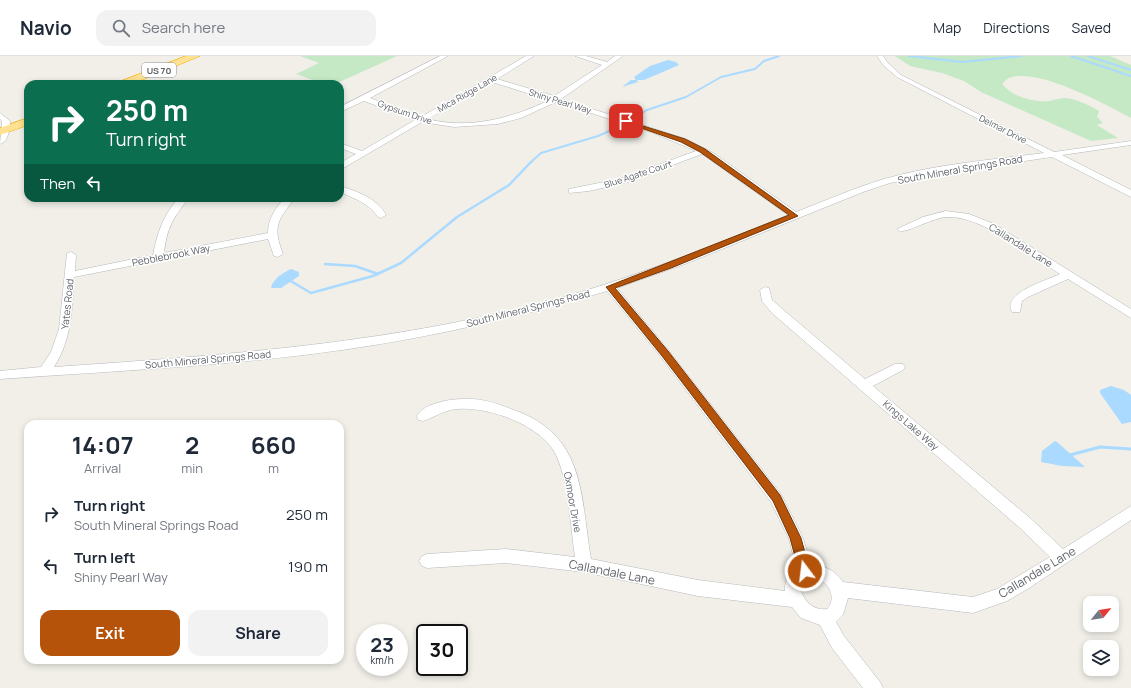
<!DOCTYPE html>
<style>
body{margin:0;font-family:Manrope,sans-serif;background:#f2f2f3;color:#1f2937;height:100vh;display:flex;flex-direction:column;font-size:15px;white-space:nowrap}
*{box-sizing:border-box;margin:0}
p{font-size:13px;color:#747a83}
.icon{flex:none;width:22px;height:22px;fill:none;stroke:currentColor;stroke-width:2;stroke-linecap:round;stroke-linejoin:round}
.map{position:relative;flex:1;overflow:hidden}
.panel{position:absolute;left:24px;top:364px;width:320px;height:244px;display:flex;flex-direction:column;background:#fff;border-radius:12px;box-shadow:0 2px 6px #0003}
.panel>*{flex:none}
.top-card{position:absolute;left:24px;top:24px;width:320px;height:122px;border-radius:12px;box-shadow:0 2px 6px #0003;background:#0b6e4f;color:#fff;overflow:hidden}
.needle{width:26px;rotate:60deg}
.tools{position:absolute;left:1083px;top:540px;display:grid;gap:8px}
.tools a{display:grid;place-items:center;width:36px;height:36px;border-radius:8px;background:#fff;box-shadow:0 2px 6px #0003;font-size:20px}
.speed{position:absolute;left:356px;top:568px;display:flex;gap:8px;font-size:20px;font-weight:700;text-align:center}
.speed>*{display:grid;place-content:center;width:52px;height:52px;border-radius:50%;background:#fff;box-shadow:0 2px 6px #0003;line-height:1}
.speed small{font-size:10px;font-weight:400}
.speed .limit{border:2px solid #111;border-radius:6px;background:#fff;color:#111}
.pin{position:absolute;display:grid;place-items:center;width:34px;height:34px;color:#fff;margin:-17px;border-radius:8px;box-shadow:0 2px 6px #0006}
.me{position:absolute;width:44px;margin:-22px;rotate:345deg;stroke-linejoin:round;filter:drop-shadow(0 0 3px #0008)}
.turn{display:flex;align-items:center;gap:14px;height:84px;padding:0 16px;font-size:18px}
.turn .icon{width:52px;height:52px;stroke-width:2.5}
.turn b{display:block;font-size:28px;line-height:34px}
.then{display:flex;align-items:center;height:38px;padding:0 16px;background:#0003;gap:8px;font-size:15px}
.eta{display:flex;justify-content:space-evenly;align-items:center;height:68px;text-align:center}
.eta b{font-size:24px;font-weight:700;line-height:28px}
.cta{display:flex;gap:8px;margin-top:auto;padding:8px 16px}
.cta a{flex:1;height:46px;border-radius:12px;background:#b45309;color:#fff;font-size:16px;font-weight:700;line-height:46px;text-align:center}
.cta a+a{background:#f2f2f3;color:#1f2937}
ul{padding:0;list-style:none}
li{display:flex;align-items:center;gap:12px;height:52px;padding:0 16px}
li div{flex:1}
li b{display:block;font-size:15px}
li em{font-style:normal}
header{display:flex;align-items:center;gap:24px;box-sizing:border-box;height:56px;padding:0 20px;background:#fff;border-bottom:1px solid #e0e1e3}
header strong{font-size:19px}
nav{display:flex;gap:22px;margin-inline-start:auto;font-size:14px}
.search{width:280px;height:36px;background:#f2f2f3;display:flex;align-items:center;gap:10px;box-sizing:border-box;padding:0 14px;border-radius:12px;color:#747a83;font-size:15px}
.map>svg:first-child{display:block}
.green{fill:#c5e8c5}
.water{fill:#aadaff}
.lines{fill:none;stroke-linecap:round;stroke-linejoin:round}
.stream-far2{stroke:#aadaff;stroke-width:2}
.stream-far1{stroke:#aadaff;stroke-width:2.5}
.stream{stroke:#aadaff;stroke-width:3}
.minor-casing{stroke:#b5b8bc;stroke-width:1}
.highway-casing{stroke:#f9ab00;stroke-width:1}
.minor{fill:#fff;fill-rule:evenodd}
.highway{fill:#fde293;fill-rule:evenodd}
.route{fill:#b45309;stroke:#753606}
.labels{text-anchor:middle;dominant-baseline:central;stroke-width:3;stroke-linejoin:round;paint-order:stroke}
.shield{fill:#fff;stroke:#8f9295;stroke-width:1}
.shield-label{font-size:9px;font-weight:bold;fill:#5f6368}
.far-street-label{font-size:9px;fill:#5f6368;stroke:#fff}
.street-label{font-size:10px;fill:#5f6368;stroke:#fff}
.near-street-label{font-size:12px;fill:#5f6368;stroke:#fff}
</style>
<header>
<strong>Navio</strong>
<div class="search"><svg class="icon" aria-label="search" viewBox="0 0 24 24"><circle cx="10" cy="10" r="6"/><path d="M15 15l6 6"/></svg>Search here</div>
<nav><a>Map</a><a>Directions</a><a>Saved</a></nav>
</header>
<div class="map">
<svg width="1131" height="632" viewBox="0 0 1131 632">
<rect width="100%" height="100%" fill="#f1efe8"/>
<g class="green">
<polygon points="300,0 397,0 335,28 324,28 296,18 319,7"/>
<path d="M 895,0 L 1110,0 L 1131,9 L 1131,62 C 1105,48 1037,11 1009,22 C 1006,23 1004,27 1002,28 C 1013,41 1033,47 1050,45 C 1054,44 1060,42 1065,42 C 1077,43 1089,49 1099,55 L 1097,61 L 1103,67 L 1097,69 L 1118,82 L 1091,85 L 981,36 L 964,25 L 942,17 L 910,10 Z"/>
</g>
<g class="water">
<polygon points="668,4 676,6 679,9 644,24 637,24 638,26 622,31 631,24 636,24 634,21 650,10"/>
<path d="M 291,213 L 299,216 L 299,220 L 281,232 L 271,232 C 273,222 283,217 291,213 Z"/>
<polygon points="1111,330 1124,334 1131,339 1131,366 1122,368 1100,337 1100,334"/>
<polygon points="1055,385 1057,386 1085,411 1062,410 1041,406 1042,395"/>
</g>
<g class="lines">
<g class="stream-far2">
<polyline points="909,0 962,6 1022,0"/>
<polyline points="1071,0 1131,20"/>
<polyline points="1088,0 1131,14"/>
<polyline points="631,64 647,54 686,41 721,21 755,13 764,5 779,0"/>
<polyline points="530,107 541,97 598,80 625,68"/>
</g>
<g class="stream-far1">
<polyline points="325,208 355,210 378,218"/>
<polyline points="289,224 311,237 373,220 401,207 457,161 509,129 531,106"/>
</g>
<polyline class="stream" points="1070,399 1100,391 1131,393"/>
<defs>
<g id="minor">
<path d="M 440,0 L 448,0 L 370,42 L 421,61 L 526,0 L 534,0 L 497,23 L 554,40 L 602,9 L 575,0 L 586,0 L 607,6 L 615,0 L 623,0 L 561,43 L 686,83 L 715,98 L 796,156 C 825,145 854,132 884,123 C 936,108 991,104 1044,97 L 897,21 L 883,9 L 877,0 L 883,0 L 888,7 L 901,19 L 1054,96 L 1131,85 L 1131,89 L 1062,99 L 1131,134 L 1131,141 L 1052,101 L 935,118 L 890,127 L 863,136 L 685,208 L 617,232 L 669,295 L 781,438 L 803,482 L 811,508 C 825,510 835,514 843,526 L 973,541 L 997,533 L 1050,501 L 1020,472 L 772,257 L 762,245 L 760,234 L 765,231 L 769,232 L 772,244 L 780,251 L 865,323 L 895,308 L 903,308 L 905,311 L 903,314 L 873,330 L 1030,462 L 1063,493 L 1131,450 L 1131,464 L 1029,532 L 1007,545 L 973,557 L 848,542 L 843,559 L 836,566 L 844,580 L 880,626 L 883,632 L 863,632 L 832,592 L 820,569 L 801,562 L 792,551 L 698,540 L 584,516 L 506,507 L 427,512 L 422,510 L 419,505 L 422,500 L 427,498 L 506,493 L 575,501 C 570,468 570,432 557,401 C 544,370 489,350 457,353 C 444,354 435,361 423,365 L 418,364 L 417,360 C 424,347 450,343 464,343 C 480,342 496,347 511,353 C 586,378 580,438 591,503 L 698,524 L 785,535 C 784,527 789,516 796,511 L 789,483 L 771,446 L 661,301 L 607,235 C 521,261 432,281 342,294 C 229,310 114,315 0,323 L 0,315 L 41,311 L 51,296 L 59,273 L 67,197 L 71,196 L 76,199 L 75,215 L 153,199 C 157,178 163,158 179,142 L 189,142 C 173,162 167,171 164,197 L 268,177 C 268,163 275,152 285,142 L 295,142 C 278,164 272,170 283,198 L 278,201 L 274,200 L 268,183 L 74,221 C 72,253 72,283 54,311 C 228,299 402,287 571,239 C 645,217 717,188 788,159 L 702,98 L 625,127 L 589,135 L 569,137 L 569,133 L 619,123 L 696,95 L 651,76 L 556,46 L 521,62 L 498,68 L 454,71 L 422,66 L 340,114 L 340,107 L 356,98 L 340,92 L 340,87 L 362,95 L 415,64 L 364,45 L 340,56 L 340,51 ZM 492,26 L 549,44 C 513,62 468,74 428,63 ZM 806,522 C 810,523 815,522 819,524 C 831,528 836,544 827,553 C 813,555 802,544 800,530 Z"/>
<path d="M 0,57 L 10,65 C 10,73 8,86 0,88 L 2,65 L 0,63 Z"/>
<path d="M 340,130 C 357,135 378,143 386,159 L 381,162 L 378,161 C 369,147 355,143 340,136 Z"/>
<path d="M 946,155 L 969,158 L 994,168 L 1131,253 L 1131,262 L 1068,223 L 1028,241 L 1022,245 L 1020,256 L 1012,256 C 1001,237 1048,224 1060,218 C 1032,200 982,160 948,161 C 933,161 908,177 899,175 L 897,173 L 923,161 Z"/>
</g>
<g id="highway">
<polygon points="186,0 200,0 132,28 118,28 119,26"/>
<polygon points="28,62 28,69 0,79 0,72"/>
</g>
</defs>
<use href="#minor" class="minor-casing"/>
<use href="#highway" class="highway-casing"/>
<use href="#minor" class="minor"/>
<use href="#highway" class="highway"/>
</g>
<polygon class="route" points="624,64 685,83 705,93 798,160 671,212 615,232 668,295 780,439 801,482 810,515 809,519 805,521 800,519 790,482 773,445 662,300 606,231 789,159 700,96 681,86 624,66"/>
<g class="labels">
<rect class="shield" x="142" y="7" width="34" height="14" rx="3"/>
<g class="shield-label">
<text x="159" y="14">US 70</text>
</g>
<g class="far-street-label">
<text transform="translate(467 37) rotate(-30)">Mica Ridge Lane</text>
<text transform="translate(560 45) rotate(17)">Shiny Pearl Way</text>
<text transform="translate(405 56) rotate(19)">Gypsum Drive</text>
<text transform="translate(1003 73) rotate(27)">Delmar Drive</text>
<text transform="translate(638 118) rotate(-18)">Blue Agate Court</text>
</g>
<g class="street-label">
<text transform="translate(960 113) rotate(-10)">South Mineral Springs Road</text>
<text transform="translate(1021 189) rotate(32)">Callandale Lane</text>
<text transform="translate(171 199) rotate(-11)">Pebblebrook Way</text>
<text transform="translate(67 248) rotate(-84)">Yates Road</text>
<text transform="translate(528 252) rotate(-14)">South Mineral Springs Road</text>
<text transform="translate(208 303) rotate(-5)">South Mineral Springs Road</text>
<text transform="translate(911 369) rotate(41)">Kings Lake Way</text>
<text transform="translate(573 446) rotate(80)">Oxmoor Drive</text>
</g>
<g class="near-street-label">
<text transform="translate(612 516) rotate(11)">Callandale Lane</text>
<text transform="translate(1037 516) rotate(-31)">Callandale Lane</text>
</g>
</g>
</svg>
<div class="tools">
<a><svg class="needle" viewBox="-14 -14 28 28"><path d="M0-13l5 13h-10z" fill="#e53935"/><path d="M0 13l5-13h-10z" fill="#747a83"/></svg></a>
<a><svg class="icon" aria-label="layers" viewBox="0 0 24 24"><path d="M12 4l9 5-9 5-9-5zM3 14l9 5 9-5"/></svg></a>
</div>
<div class="speed"><div>23<small>km/h</small></div><div class="limit">30</div></div>
<div class="pin" style="left:626px;top:65px;background:#d93025"><svg class="icon" aria-label="arrive" viewBox="0 0 24 24"><path d="M6 21V4h12l-3 4 3 4H6"/></svg></div>
<svg class="me" style="left:805px;top:515px" viewBox="-20 -20 40 40"><circle r="17" fill="#b45309" stroke="#fff" stroke-width="3"/><path d="M0-11L8 9 0 5-8 9z" fill="#fff"/></svg>
<div class="top-card">
<div class="turn"><svg class="icon" aria-label="right" viewBox="0 0 24 24"><path d="M7 20v-9h11M14 6l5 5-5 5"/></svg><div><b>250 m</b>Turn right</div></div>
<div class="then">Then<svg class="icon" aria-label="left" viewBox="0 0 24 24"><path d="M17 20v-9H6M10 6l-5 5 5 5"/></svg></div>
</div>
<section class="panel">
<div class="eta">
<div><b>14:07</b><p>Arrival</p></div>
<div><b>2</b><p>min</p></div>
<div><b>660</b><p>m</p></div>
</div>
<ul>
<li><svg class="icon" aria-label="right" viewBox="0 0 24 24"><path d="M7 20v-9h11M14 6l5 5-5 5"/></svg><div><b>Turn right</b><p>South Mineral Springs Road</p></div><em>250 m</em></li>
<li><svg class="icon" aria-label="left" viewBox="0 0 24 24"><path d="M17 20v-9H6M10 6l-5 5 5 5"/></svg><div><b>Turn left</b><p>Shiny Pearl Way</p></div><em>190 m</em></li>
</ul>
<div class="cta"><a>Exit</a><a>Share</a></div>
</section>
</div>
